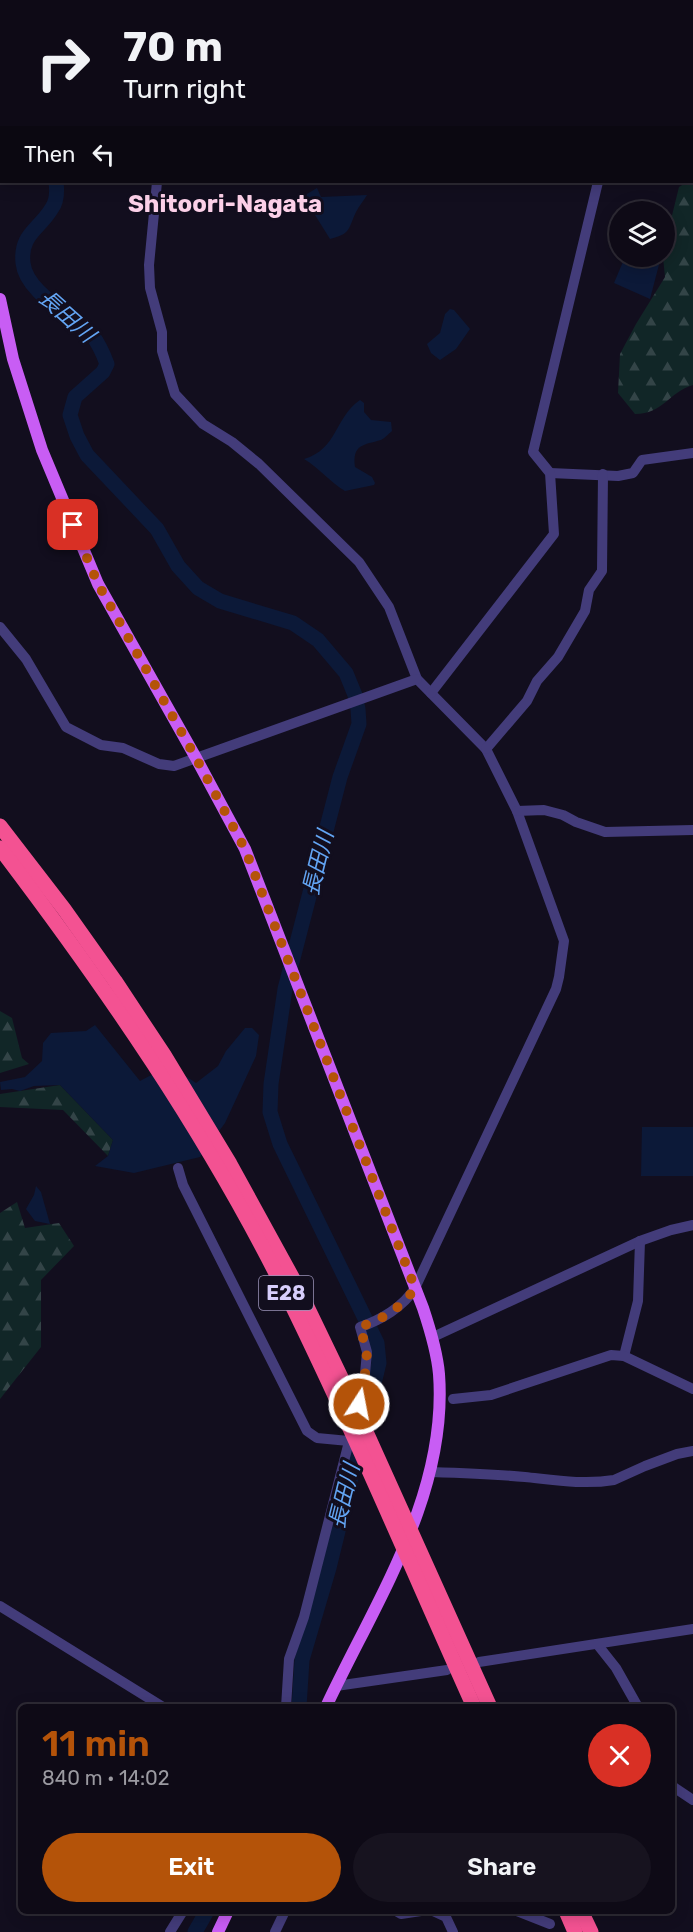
<!DOCTYPE html>
<meta charset="utf-8">
<style>
body{margin:0;font-family:Rubik,"Noto Sans JP",sans-serif;background:#17131f;color:#f1f3f6;height:100vh;display:flex;flex-direction:column;font-size:22px;white-space:nowrap}
*{box-sizing:border-box;margin:0}
p{font-size:20px;color:#9b9aa1}
.icon{flex:none;width:33px;height:33px;fill:none;stroke:currentColor;stroke-width:2;stroke-linecap:round;stroke-linejoin:round}
.map{position:relative;flex:1;overflow:hidden}
.drawer{position:absolute;left:18px;top:1704px;width:657px;height:210px;display:flex;flex-direction:column;background:#0e0a16;border-radius:9px;box-shadow:0 3px 15px #0003,0 0 0 2px #2e2b35}
.drawer>*{flex:none}
.guide{position:absolute;left:0px;top:0px;width:693px;height:183px;box-shadow:0 3px 15px #0003,0 0 0 2px #2e2b35;background:#0e0a16;color:#f1f3f6;overflow:hidden}
.buttons{position:absolute;left:609px;top:201px;display:grid;gap:12px}
.buttons a{display:grid;place-items:center;width:66px;height:66px;border-radius:50%;background:#0e0a16;box-shadow:0 3px 15px #0003,0 0 0 2px #2e2b35;font-size:30px}
.pin{position:absolute;display:grid;place-items:center;width:51px;height:51px;color:#fff;margin:-26px;border-radius:12px;box-shadow:0 3px 9px #0006}
.me{position:absolute;width:66px;margin:-33px;rotate:11deg;stroke-linejoin:round;filter:drop-shadow(0 0 4px #0008)}
.turn{display:flex;align-items:center;gap:21px;height:126px;padding:0 24px;font-size:27px}
.turn .icon{width:78px;height:78px;stroke-width:2.5}
.turn b{display:block;font-size:42px;line-height:51px}
.then{display:flex;align-items:center;height:57px;padding:0 24px;background:#0003;gap:12px;font-size:22px}
.round{display:grid;place-items:center;flex:none;width:63px;height:63px;border-radius:32px;background:#17131f}
.summary{display:flex;align-items:center;justify-content:space-between;height:102px;padding:0 24px}
h1{font-size:36px;font-weight:600;line-height:45px;color:#b45309}
.action{display:flex;gap:12px;margin-top:auto;padding:12px 24px}
.action a{flex:1;height:69px;border-radius:36px;background:#b45309;color:#fff;font-size:24px;font-weight:600;line-height:69px;text-align:center}
.action a+a{background:#17131f;color:#f1f3f6}
.map>svg:first-child{display:block}
.forest{fill:url(#forest-firs)}
.water{fill:#0c1938}
.lines{fill:none;stroke-linecap:round;stroke-linejoin:round}
.stream{stroke:#0c1938;stroke-width:2}
.river{stroke:#0c1938;stroke-width:15}
.minor{stroke:#433c7a;stroke-width:10}
.major{stroke:#c85df4;stroke-width:12}
.highway{stroke:#f35292;stroke-width:15}
.route{stroke:#b45309;stroke-width:10;stroke-dasharray:0 18}
.labels{text-anchor:middle;dominant-baseline:central;stroke-width:6;stroke-linejoin:round;paint-order:stroke}
.shield{fill:#120e1e;stroke:#9c94b9;stroke-width:1.5}
.shield-label{font-size:20px;font-weight:bold;fill:#d7cefc}
.water-label{font-size:22px;font-style:italic;fill:#63a5f4;stroke:#120e1e}
.quarter-label{font-size:24px;font-weight:bold;fill:#fcd0e8;stroke:#120e1e}
</style>
<div class="map">
<svg width="693" height="1932" viewBox="0 0 693 1932">
<defs>
<pattern id="forest-firs" width="22" height="20" patternUnits="userSpaceOnUse" patternTransform="scale(1.5)"><rect width="22" height="20" fill="#112627"/><path d="M5 1l3.5 6h-7zM16 11l3.5 6h-7z" fill="#334447"/></pattern>
</defs>
<rect width="100%" height="100%" fill="#120e1e"/>
<g class="forest">
<polygon points="484,0 693,0 693,97 692,2"/>
<path d="M 693,178 L 693,385 C 669,392 663,414 635,414 L 618,393 L 620,354 L 636,324 L 665,277 L 663,257 L 665,244 L 679,187 L 687,182 L 692,182 Z"/>
<polygon points="0,1011 12,1018 22,1058 29,1064 0,1073"/>
<polygon points="60,1085 113,1140 108,1156 63,1110 0,1107 0,1094"/>
<polygon points="17,1202 25,1228 59,1223 74,1246 41,1280 41,1347 0,1399 0,1213"/>
</g>
<g class="water">
<path d="M 317,188 L 321,197 L 367,195 C 364,200 359,206 356,212 C 348,229 351,234 330,239 L 305,199 L 307,194 Z"/>
<polygon points="625,257 661,257 650,299 614,283"/>
<polygon points="450,309 454,310 470,329 456,349 440,360 431,353 427,344 440,333 445,314"/>
<path d="M 360,400 L 364,403 L 364,412 L 371,420 L 391,422 L 392,431 C 388,434 385,438 381,440 C 364,445 352,444 355,467 L 372,477 L 375,483 L 374,485 L 345,491 C 330,482 319,468 304,459 C 338,449 334,418 360,400 Z"/>
<path d="M 95,1025 L 140,1081 C 167,1067 170,1066 196,1083 L 218,1066 L 226,1051 L 245,1028 L 252,1028 L 259,1035 L 256,1056 L 225,1123 L 200,1157 L 134,1173 L 95,1166 L 108,1156 L 113,1140 L 60,1085 L 34,1086 L 20,1091 L 12,1089 L 1,1090 L 0,1082 L 25,1077 L 42,1061 L 43,1043 L 51,1033 L 86,1031 Z"/>
<polygon points="642,1127 693,1127 693,1176 641,1176"/>
<polygon points="36,1186 41,1192 50,1224 35,1221 26,1209 34,1195"/>
</g>
<g class="lines">
<polyline class="stream" points="151,0 152,2"/>
<g class="river">
<polyline points="0,78 2,80"/>
<path d="M 56,182 C 57,190 57,201 52,208 C 39,230 20,234 23,263 C 26,293 73,315 92,335 C 99,344 103,353 107,364 L 103,372 L 75,397 L 70,415 L 77,436 L 87,455 L 157,529 L 178,566 L 198,588 L 220,601 L 293,623 L 318,640 L 346,673 L 355,695 L 358,709 L 359,724 L 340,777 L 285,989 L 271,1084 L 270,1112 L 280,1144 L 377,1343 L 379,1363 L 329,1568 L 302,1660 L 299,1707"/>
<polyline points="195,1932 207,1911"/>
</g>
<g class="minor">
<polyline points="136,0 138,2"/>
<polyline points="64,2 66,0"/>
<polyline points="272,2 272,0"/>
<polyline points="0,134 2,130"/>
<polyline points="0,148 2,147"/>
<path d="M 157,182 L 149,265 L 150,288 L 162,332 L 162,351 L 175,394 L 203,424 L 232,442 L 259,464 L 359,562 L 389,607 L 417,679 L 486,749 L 517,811 L 564,941 L 559,977 L 556,989 L 415,1288 C 403,1307 381,1320 360,1327 L 367,1352 L 364,1385 L 357,1412"/>
<polyline points="550,473 618,476 633,473 642,460 693,453"/>
<polyline points="0,627 26,659 66,727 101,745 123,748 159,764 174,766 417,679"/>
<polyline points="431,693 554,534 550,473 533,452 598,182"/>
<polyline points="486,749 527,701 537,681 558,657 585,611 589,590 602,571 603,474"/>
<polyline points="517,811 544,810 563,815 576,822 605,832 693,830"/>
<polyline points="178,1168 183,1185 307,1431 317,1438 349,1441"/>
<polyline points="433,1337 640,1241 671,1230 693,1225"/>
<polyline points="624,1356 638,1301 640,1241"/>
<polyline points="453,1399 491,1395 611,1355 624,1356 693,1389"/>
<path d="M 431,1472 C 462,1473 493,1474 525,1477 C 554,1480 584,1485 614,1480 L 645,1466 L 677,1454 L 693,1451"/>
<polyline points="0,1606 163,1707"/>
<polyline points="597,1644 616,1668 638,1707"/>
<polyline points="479,1662 693,1629"/>
<polyline points="336,1686 447,1670"/>
<polyline points="286,1707 289,1659 304,1617 352,1430"/>
<polyline points="672,1786 693,1800"/>
<polyline points="396,1911 401,1914 421,1911"/>
<polyline points="433,1911 446,1917 453,1932"/>
<polyline points="517,1911 550,1924"/>
<polyline points="170,1932 183,1911"/>
<polyline points="275,1932 285,1911"/>
</g>
<g class="major">
<path d="M 0,299 L 13,359 L 42,450 L 98,584 L 196,758 L 245,849 L 423,1308 C 430,1329 437,1351 439,1374 C 448,1495 375,1602 326,1707"/>
<polyline points="218,1932 228,1911"/>
</g>
<g class="highway">
<polyline points="0,826 64,909 115,981 164,1055 230,1164 298,1288 349,1394 490,1707"/>
<path d="M 0,848 C 107,989 207,1134 286,1293 C 353,1429 412,1569 474,1707"/>
<polyline points="566,1911 575,1932"/>
<polyline points="581,1911 591,1932"/>
</g>
</g>
<g class="lines">
<path class="route" d="M 73,525 L 98,584 L 196,758 L 245,849 L 415,1288 C 403,1307 381,1320 360,1327 L 367,1352 L 364,1385 L 359,1404"/>
</g>
<g class="labels">
<rect class="shield" x="259" y="1276" width="54" height="34" rx="4.5"/>
<g class="shield-label">
<text x="286" y="1293">E28</text>
</g>
<g class="water-label">
<text transform="translate(67 316) rotate(42)">長田川</text>
<text transform="translate(318 863) rotate(-76)">長田川</text>
<text transform="translate(344 1496) rotate(-76)">長田川</text>
</g>
<g class="quarter-label">
<text x="225" y="204">Shitoori-Nagata</text>
</g>
</g>
</svg>
<div class="buttons">
<a><svg class="icon" aria-label="layers" viewBox="0 0 24 24"><path d="M12 4l9 5-9 5-9-5zM3 14l9 5 9-5"/></svg></a>
</div>
<div class="pin" style="left:73px;top:525px;background:#d93025"><svg class="icon" aria-label="arrive" viewBox="0 0 24 24"><path d="M6 21V4h12l-3 4 3 4H6"/></svg></div>
<svg class="me" style="left:359px;top:1404px" viewBox="-20 -20 40 40"><circle r="17" fill="#b45309" stroke="#fff" stroke-width="3"/><path d="M0-11L8 9 0 5-8 9z" fill="#fff"/></svg>
<div class="guide">
<div class="turn"><svg class="icon" aria-label="right" viewBox="0 0 24 24"><path d="M7 20v-9h11M14 6l5 5-5 5"/></svg><div><b>70 m</b>Turn right</div></div>
<div class="then">Then<svg class="icon" aria-label="left" viewBox="0 0 24 24"><path d="M17 20v-9H6M10 6l-5 5 5 5"/></svg></div>
</div>
<section class="drawer">
<div class="summary"><div><h1>11 min</h1><p>840 m · 14:02</p></div><a class="round" style="background:#d93025;color:#fff"><svg class="icon" aria-label="close" viewBox="0 0 24 24"><path d="M6 6l12 12M18 6L6 18"/></svg></a></div>
<div class="action"><a>Exit</a><a>Share</a></div>
</section>
</div>
